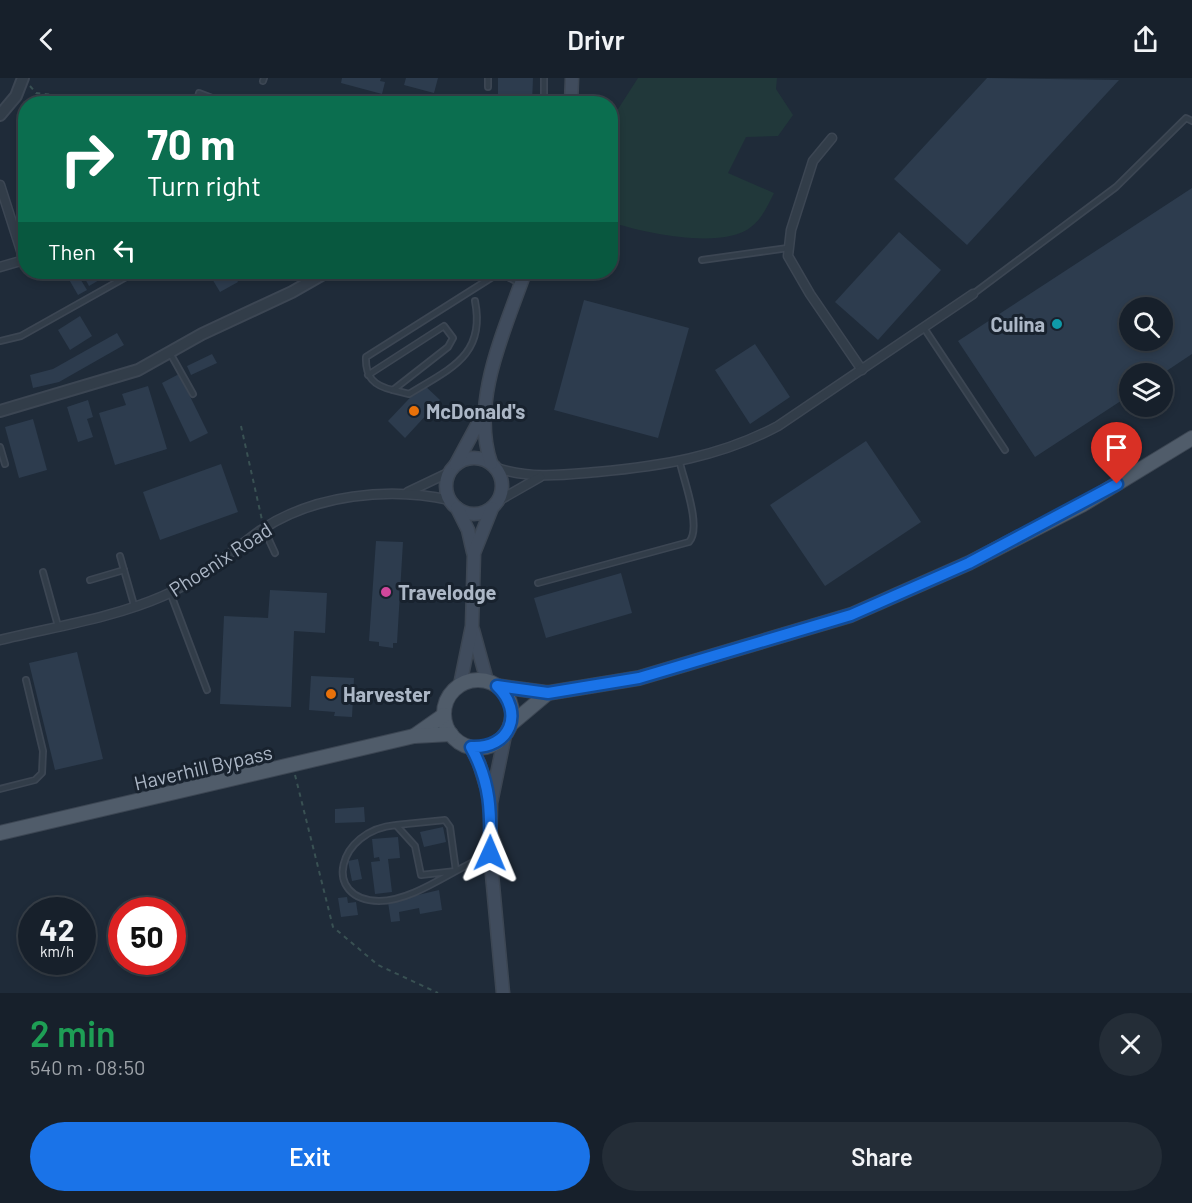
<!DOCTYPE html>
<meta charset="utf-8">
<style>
body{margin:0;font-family:Barlow,sans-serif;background:#242d37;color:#f1f3f6;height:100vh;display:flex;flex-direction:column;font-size:22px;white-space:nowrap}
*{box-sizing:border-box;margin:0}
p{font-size:20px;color:#9ea3a9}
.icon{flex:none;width:33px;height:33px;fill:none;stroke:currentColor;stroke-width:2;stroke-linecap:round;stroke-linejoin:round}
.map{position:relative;height:915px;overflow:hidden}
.panel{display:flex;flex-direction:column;background:#17202b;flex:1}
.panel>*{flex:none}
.banner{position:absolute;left:18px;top:18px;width:600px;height:183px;border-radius:24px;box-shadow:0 3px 9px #0003,0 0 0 2px #363e47;background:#0b6e4f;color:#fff;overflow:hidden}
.tools{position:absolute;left:1119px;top:219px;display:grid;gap:12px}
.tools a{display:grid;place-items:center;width:54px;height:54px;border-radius:50%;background:#17202b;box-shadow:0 3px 9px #0003,0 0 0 2px #363e47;font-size:30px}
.speed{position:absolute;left:18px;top:819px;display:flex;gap:12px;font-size:30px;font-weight:700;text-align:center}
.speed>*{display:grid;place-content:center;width:78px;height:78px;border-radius:50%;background:#17202b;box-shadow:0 3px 9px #0003,0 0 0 2px #363e47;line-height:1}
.speed small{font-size:15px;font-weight:400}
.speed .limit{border:9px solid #d22;background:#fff;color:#111}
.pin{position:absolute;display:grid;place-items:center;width:51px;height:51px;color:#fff;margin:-62px -26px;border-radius:50% 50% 50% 0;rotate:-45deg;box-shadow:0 0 6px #0007}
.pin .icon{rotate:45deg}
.me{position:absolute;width:66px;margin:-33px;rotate:1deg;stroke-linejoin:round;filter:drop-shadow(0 0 4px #0008)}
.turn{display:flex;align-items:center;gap:21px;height:126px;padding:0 30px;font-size:27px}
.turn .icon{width:78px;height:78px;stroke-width:2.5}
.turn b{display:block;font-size:42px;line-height:51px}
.then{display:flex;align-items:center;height:57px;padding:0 30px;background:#0003;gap:12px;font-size:22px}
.round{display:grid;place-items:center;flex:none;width:63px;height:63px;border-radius:32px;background:#242d37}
.overview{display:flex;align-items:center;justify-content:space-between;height:102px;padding:0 30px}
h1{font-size:36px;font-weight:600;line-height:45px;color:#1e9e55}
.cta{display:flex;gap:12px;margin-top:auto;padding:12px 30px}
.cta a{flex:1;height:69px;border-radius:36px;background:#1a73e8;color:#fff;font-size:24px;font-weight:600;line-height:69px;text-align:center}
.cta a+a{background:#242d37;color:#f1f3f6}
header{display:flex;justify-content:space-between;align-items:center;height:78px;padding:0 30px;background:#17202b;font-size:27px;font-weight:600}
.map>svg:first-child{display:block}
.green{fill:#21383a}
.building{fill:#2d3c4e;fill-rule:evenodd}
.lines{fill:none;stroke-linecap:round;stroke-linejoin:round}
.service-casing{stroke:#3c4653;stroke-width:8}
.minor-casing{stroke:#3c4653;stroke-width:11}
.tertiary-casing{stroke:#3c4653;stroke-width:14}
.secondary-casing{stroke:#3c4653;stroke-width:15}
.primary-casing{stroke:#3c4653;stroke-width:16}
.path{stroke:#395153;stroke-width:2;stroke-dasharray:4.5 4.5;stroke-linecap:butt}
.service{stroke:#323d49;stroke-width:4.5}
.minor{stroke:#323d49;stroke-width:8}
.tertiary{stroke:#323d49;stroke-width:10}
.secondary{stroke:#404c5d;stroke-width:12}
.primary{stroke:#505c6a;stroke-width:14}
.route-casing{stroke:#114b97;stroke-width:15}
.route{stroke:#1a73e8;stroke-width:10}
.culture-dot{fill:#0f9aa8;stroke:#18222e;stroke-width:2}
.food-dot{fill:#e8710a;stroke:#18222e;stroke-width:2}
.hotel-dot{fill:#d1479c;stroke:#18222e;stroke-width:2}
.labels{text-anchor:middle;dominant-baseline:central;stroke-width:6;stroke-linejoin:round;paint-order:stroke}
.poi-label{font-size:20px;font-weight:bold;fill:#acb7c6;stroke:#18222e;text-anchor:start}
.street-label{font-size:20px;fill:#acb7c6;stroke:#18222e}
</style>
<header><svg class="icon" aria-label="back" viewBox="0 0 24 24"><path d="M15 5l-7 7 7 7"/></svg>Drivr<svg class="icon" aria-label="share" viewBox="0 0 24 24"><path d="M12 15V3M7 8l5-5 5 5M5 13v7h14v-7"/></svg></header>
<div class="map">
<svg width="1192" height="915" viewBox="0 0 1192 915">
<rect width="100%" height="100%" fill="#1f2b39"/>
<path class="green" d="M 638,0 L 777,0 L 776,11 L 793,37 L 778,58 L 746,59 L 728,95 L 774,115 C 768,127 762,141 751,149 C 723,172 643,155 611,144 L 611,42 Z"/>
<g class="building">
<polygon points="342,0 381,0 380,3 385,4 382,16 341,5"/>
<polygon points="406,0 438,0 434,15 404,7"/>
<polygon points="498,0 533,0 532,25 498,24"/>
<polygon points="987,0 1119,2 967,167 894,101"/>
<path d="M 1192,110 L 1192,276 L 1162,296 L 1130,296 L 1130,317 L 1035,379 L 958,263 ZM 1130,230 L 1162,230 L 1162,262 L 1130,262 Z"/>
<polygon points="899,154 941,192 878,262 835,224"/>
<polygon points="76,194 87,212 78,217 67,198"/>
<polygon points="89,194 110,194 111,195 89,208 83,197"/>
<polygon points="220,194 223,201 233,195 238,204 220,214 211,199"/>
<polygon points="584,222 689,250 658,360 554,332"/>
<polygon points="80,238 92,258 70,272 58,252"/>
<polygon points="117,255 124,267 59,304 33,310 30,297 53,291"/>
<polygon points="755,266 790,319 750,346 715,292"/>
<polygon points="212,276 217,285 191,297 187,288"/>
<polygon points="179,296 208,355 190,364 162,305"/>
<polygon points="423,306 440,322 405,360 388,343"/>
<polygon points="148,308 167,371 115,387 99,335 126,327 122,316"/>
<polygon points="88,322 93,339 87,341 93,359 78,364 67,329"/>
<polygon points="33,341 47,392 19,400 5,349"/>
<polygon points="866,363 921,444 825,508 770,427"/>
<polygon points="221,386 238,434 160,462 143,414"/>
<polygon points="376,463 403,464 397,565 393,565 393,570 379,568 379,564 369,563"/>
<polygon points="621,495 632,535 546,560 534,520"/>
<polygon points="270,512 327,515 325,555 294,553 291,629 220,626 224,538 268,540"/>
<polygon points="77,574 103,681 55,692 29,585"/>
<polygon points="311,598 354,600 352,639 334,638 335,634 309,632"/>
<polygon points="364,729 365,744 335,745 335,731"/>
<polygon points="443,749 446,764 424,769 420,754"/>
<polygon points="398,759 400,780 388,781 392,814 375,816 371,784 380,783 379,779 374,780 372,761"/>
<polygon points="358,781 362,801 352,803 348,783"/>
<polygon points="439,812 442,832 420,836 419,830 399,834 400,843 391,844 388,824"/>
<polygon points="347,819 348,825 356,824 358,837 341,839 338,820"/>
</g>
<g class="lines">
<defs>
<g id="service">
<polyline points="263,3 264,0"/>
<polyline points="488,9 488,0"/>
<polyline points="544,17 544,0"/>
<polyline points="196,26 199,15 228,26"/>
<polyline points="702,182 788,170"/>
<polyline points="973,216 1116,109 1186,40 1192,43"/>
<polyline points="924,250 1005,372"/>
<polyline points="0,263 21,258 135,194"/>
<polyline points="170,275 193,316"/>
<path d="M 368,297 L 444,248 L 453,260 L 448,269 L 393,312 C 374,308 365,299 366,279 L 494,198 L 506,198 L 521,206"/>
<path d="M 393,312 L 409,316 C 449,291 486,278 475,223"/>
<polyline points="0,369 5,386"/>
<polyline points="264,451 275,475"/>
<polyline points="120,478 134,527"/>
<polyline points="43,494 58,548"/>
<polyline points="90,502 124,492"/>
<path d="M 538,505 L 689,464 C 702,450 684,403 680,385"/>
<polyline points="170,514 207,612"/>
<polyline points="0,711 35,702 42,695 43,673 26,602"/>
<path d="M 396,747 L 445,742 L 450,749 L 456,793 C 434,805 405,823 379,823 C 321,822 337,752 396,747 L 415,768 L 421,797 L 456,793 L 488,776"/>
</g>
<g id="minor">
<polyline points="832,60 813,83 791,152 788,178 810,216 862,292"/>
<polyline points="0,107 24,182 0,189"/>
<path d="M 497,390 C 531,401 562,397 597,394 C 661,388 720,379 778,348 L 973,216"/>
<polyline points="408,414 450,394"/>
<polyline points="498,423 540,399"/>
<path d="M 0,562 C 53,549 113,540 163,518 C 200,502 229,475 261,452 C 315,416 389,409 450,422"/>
</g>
<g id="tertiary">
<polyline points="0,37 16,18 23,0"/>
<polyline points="0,333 138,292 202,256 292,214 327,194"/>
</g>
<g id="secondary">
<polyline points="571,26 572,0"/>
<circle cx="474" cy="408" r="28"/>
<path d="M 491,385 C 470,323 505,252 525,194"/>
<polyline points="456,386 483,336"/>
<polyline points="457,430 468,452 473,474"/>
<polyline points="473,552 487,603"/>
<polyline points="460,607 472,548 474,475 492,430"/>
<polyline points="471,669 479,685 490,721"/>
<polyline points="503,915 490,775 491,725 505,657"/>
</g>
<g id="primary">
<circle cx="478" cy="636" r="34"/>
<polyline points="497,608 548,615 639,600 851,537 969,485 1082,427 1192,360"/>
<polyline points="510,647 548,615"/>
<polyline points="414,658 444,637"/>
<polyline points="0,755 414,658 451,656"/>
</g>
</defs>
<use href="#service" class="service-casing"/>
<use href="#minor" class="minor-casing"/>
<use href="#tertiary" class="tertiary-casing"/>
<use href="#secondary" class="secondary-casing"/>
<use href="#primary" class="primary-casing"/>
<g class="path">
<polyline points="30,8 36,15 53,17 51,26"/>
<polyline points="241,348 262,442"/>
<polyline points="295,697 333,849 378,887 438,915"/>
</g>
<use href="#service" class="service"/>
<use href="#minor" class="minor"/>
<use href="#tertiary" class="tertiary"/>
<use href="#secondary" class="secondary"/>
<use href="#primary" class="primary"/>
</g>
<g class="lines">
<defs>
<path id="route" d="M 490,775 C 491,735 491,705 471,669 C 510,671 525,635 497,608 L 548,615 L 639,600 L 851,537 L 969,485 L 1117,406"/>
</defs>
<use href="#route" class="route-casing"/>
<use href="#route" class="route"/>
</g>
<circle class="culture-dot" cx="1057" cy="246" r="6"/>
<g class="food-dot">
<circle cx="414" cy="333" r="6"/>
<circle cx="331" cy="616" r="6"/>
</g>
<circle class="hotel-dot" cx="386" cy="514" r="6"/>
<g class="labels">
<g class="poi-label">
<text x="1045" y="246" text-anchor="end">Culina</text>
<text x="426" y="333">McDonald's</text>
<text x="398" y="514">Travelodge</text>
<text x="343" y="616">Harvester</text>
</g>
<g class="street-label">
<text transform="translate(220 481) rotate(-33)">Phoenix Road</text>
<text transform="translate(203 689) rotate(-13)">Haverhill Bypass</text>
</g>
</g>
</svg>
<div class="tools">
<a><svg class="icon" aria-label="search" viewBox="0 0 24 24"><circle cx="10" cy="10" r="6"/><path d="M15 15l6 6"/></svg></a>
<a><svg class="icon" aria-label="layers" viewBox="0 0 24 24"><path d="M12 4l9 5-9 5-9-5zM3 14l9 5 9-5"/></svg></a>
</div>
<div class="speed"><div>42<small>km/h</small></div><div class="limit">50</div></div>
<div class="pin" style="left:1117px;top:406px;background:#d93025"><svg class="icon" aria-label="arrive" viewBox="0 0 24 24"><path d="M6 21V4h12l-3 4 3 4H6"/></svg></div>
<svg class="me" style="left:490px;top:775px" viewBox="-20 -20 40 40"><path d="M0-17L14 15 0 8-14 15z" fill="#1a73e8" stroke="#fff" stroke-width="4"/></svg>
<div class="banner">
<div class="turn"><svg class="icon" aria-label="right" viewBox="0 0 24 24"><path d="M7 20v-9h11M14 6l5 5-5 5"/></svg><div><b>70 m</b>Turn right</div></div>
<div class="then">Then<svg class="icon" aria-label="left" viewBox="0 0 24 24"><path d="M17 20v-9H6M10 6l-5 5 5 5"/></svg></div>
</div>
</div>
<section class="panel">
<div class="overview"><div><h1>2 min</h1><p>540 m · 08:50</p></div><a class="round"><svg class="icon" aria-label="close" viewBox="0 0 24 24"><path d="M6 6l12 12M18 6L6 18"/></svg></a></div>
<div class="cta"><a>Exit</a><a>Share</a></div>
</section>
